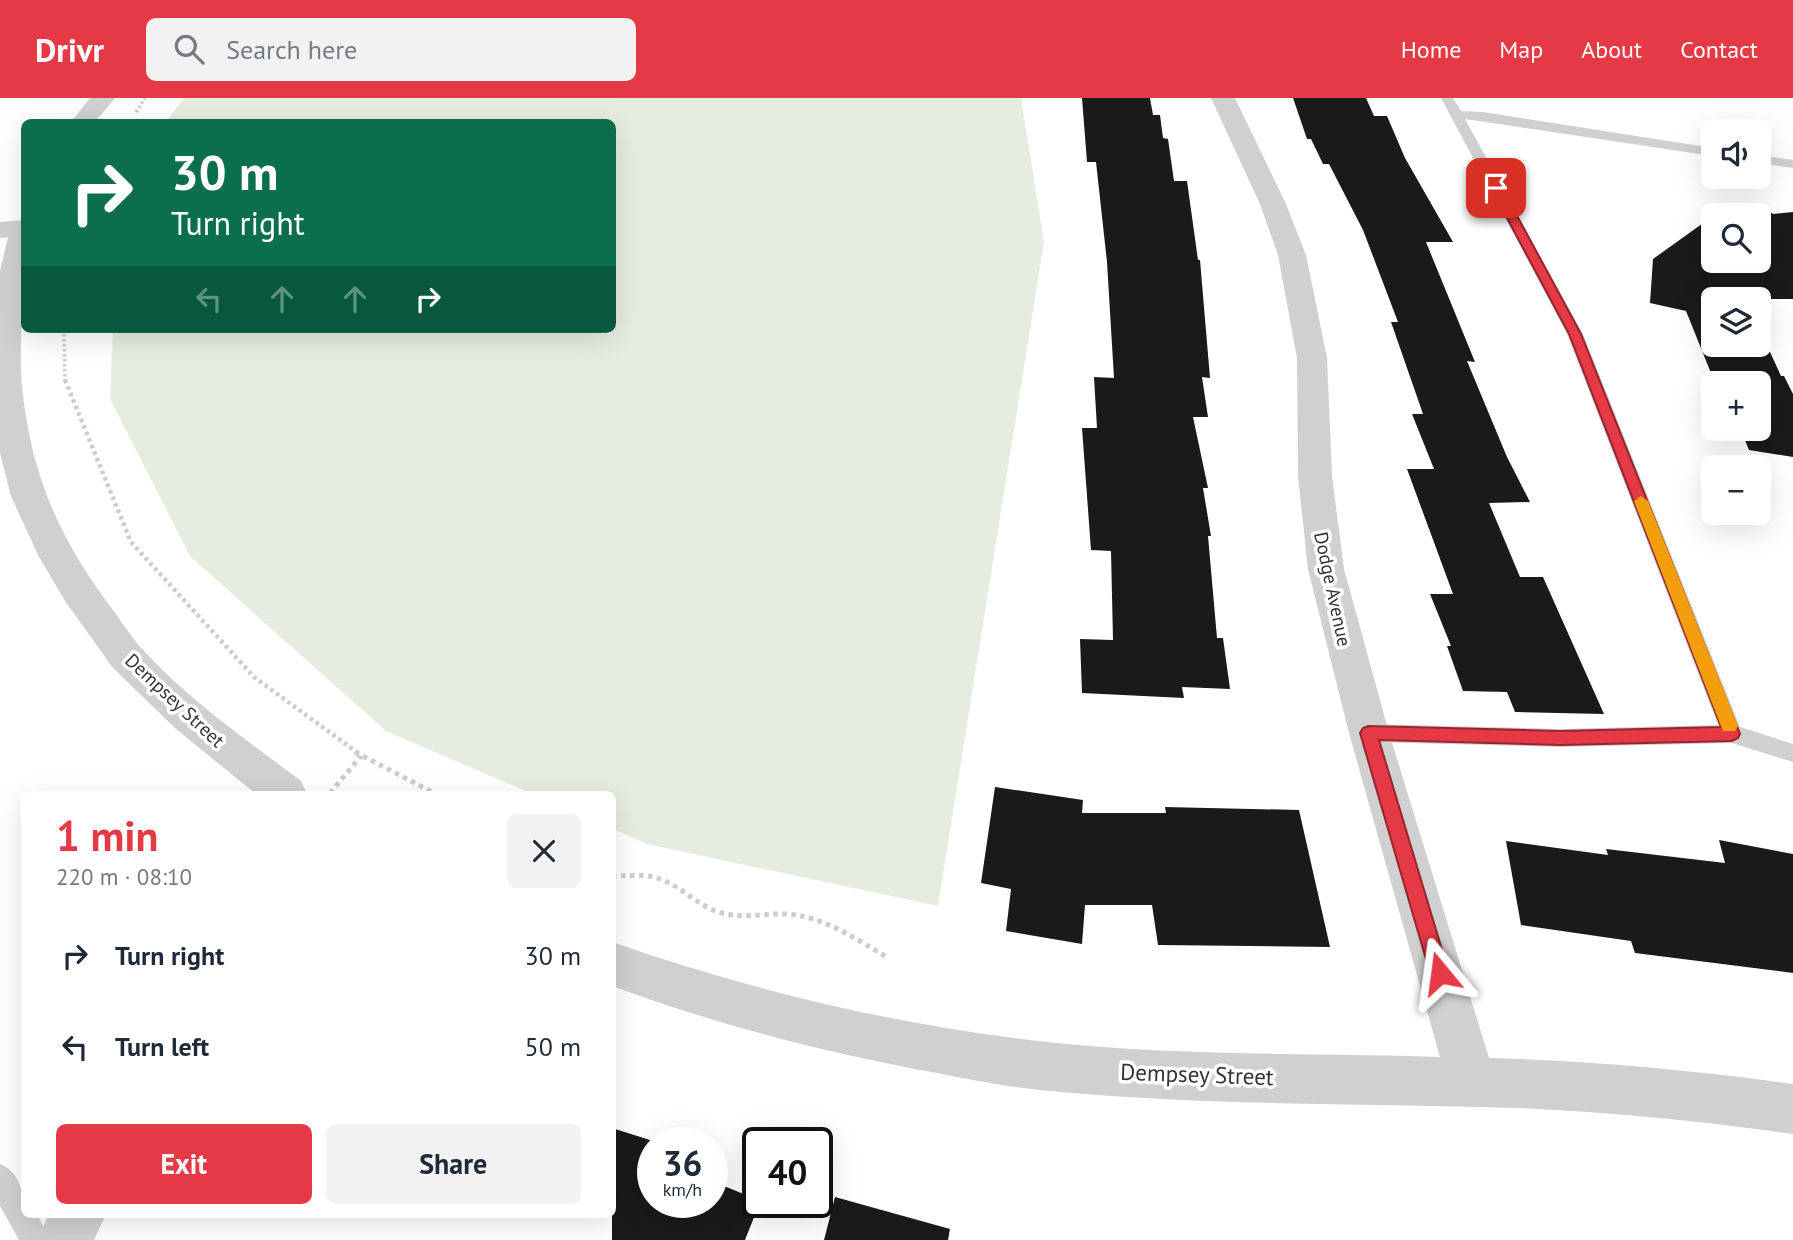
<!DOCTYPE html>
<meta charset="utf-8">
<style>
body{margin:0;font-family:"PT Sans",sans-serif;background:#f2f2f3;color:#1f2937;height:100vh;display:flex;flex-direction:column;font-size:26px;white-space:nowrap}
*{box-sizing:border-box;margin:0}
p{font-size:23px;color:#747a83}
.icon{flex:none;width:38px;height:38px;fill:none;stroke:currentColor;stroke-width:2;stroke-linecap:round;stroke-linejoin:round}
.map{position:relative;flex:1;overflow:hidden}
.panel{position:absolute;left:21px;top:693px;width:595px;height:427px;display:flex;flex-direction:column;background:#fff;border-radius:10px;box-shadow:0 7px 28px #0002}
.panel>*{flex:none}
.hud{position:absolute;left:21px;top:21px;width:595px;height:214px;border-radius:10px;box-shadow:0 7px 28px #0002;background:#0b6e4f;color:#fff;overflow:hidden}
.tools{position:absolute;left:1701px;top:21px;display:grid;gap:14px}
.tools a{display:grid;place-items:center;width:70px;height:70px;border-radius:10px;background:#fff;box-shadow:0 7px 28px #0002;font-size:35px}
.speed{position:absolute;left:637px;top:1029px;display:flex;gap:14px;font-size:35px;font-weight:700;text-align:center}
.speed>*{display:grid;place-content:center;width:91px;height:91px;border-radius:50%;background:#fff;box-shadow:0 7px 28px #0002;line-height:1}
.speed small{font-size:18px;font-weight:400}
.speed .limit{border:4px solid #111;border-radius:10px;background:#fff;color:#111}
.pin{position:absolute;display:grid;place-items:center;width:60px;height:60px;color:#fff;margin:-30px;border-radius:14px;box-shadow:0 4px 10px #0006}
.me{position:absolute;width:77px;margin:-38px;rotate:344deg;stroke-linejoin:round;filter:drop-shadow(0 0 5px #0008)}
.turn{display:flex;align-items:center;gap:24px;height:147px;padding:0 35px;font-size:32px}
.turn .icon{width:91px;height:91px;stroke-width:2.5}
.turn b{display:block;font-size:49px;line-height:60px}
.lanes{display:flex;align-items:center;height:66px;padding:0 35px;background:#0003;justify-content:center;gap:35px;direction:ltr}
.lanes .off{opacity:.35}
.round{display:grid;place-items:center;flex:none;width:74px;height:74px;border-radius:10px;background:#f2f2f3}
.head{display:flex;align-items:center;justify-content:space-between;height:119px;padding:0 35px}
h1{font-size:42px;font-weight:800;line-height:52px;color:#e63946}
.cta{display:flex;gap:14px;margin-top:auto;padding:14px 35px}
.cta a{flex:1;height:80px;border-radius:10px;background:#e63946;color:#fff;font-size:28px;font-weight:800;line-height:80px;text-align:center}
.cta a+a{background:#f2f2f3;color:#1f2937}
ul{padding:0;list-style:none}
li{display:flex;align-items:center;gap:21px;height:91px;padding:0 35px}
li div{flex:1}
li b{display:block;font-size:26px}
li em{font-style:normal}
header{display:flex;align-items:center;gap:42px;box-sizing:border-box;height:98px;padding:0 35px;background:#e63946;color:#fff}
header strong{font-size:33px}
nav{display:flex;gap:38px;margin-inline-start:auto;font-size:24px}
.search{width:490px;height:63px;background:#f2f2f3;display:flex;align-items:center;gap:18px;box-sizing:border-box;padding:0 24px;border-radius:10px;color:#747a83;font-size:26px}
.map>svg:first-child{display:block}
.green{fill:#e6ecdf}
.building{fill:#1a1a1a}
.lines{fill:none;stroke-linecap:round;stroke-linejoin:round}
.path-far2{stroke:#cdcdcd;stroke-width:3.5;stroke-dasharray:2.5 2.5;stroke-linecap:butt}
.path-far1{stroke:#cdcdcd;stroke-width:4.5;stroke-dasharray:3.5 3.5;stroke-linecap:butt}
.path{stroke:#cdcdcd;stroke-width:5;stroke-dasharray:4.5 4.5;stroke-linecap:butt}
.service{fill:#d0d0d0;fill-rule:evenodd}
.minor{fill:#d0d0d0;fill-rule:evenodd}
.tertiary{fill:#d0d0d0;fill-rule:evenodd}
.route{fill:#e63946;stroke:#96252e;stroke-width:2}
.slow{fill:#f59e0b}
.labels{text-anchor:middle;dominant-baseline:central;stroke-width:7;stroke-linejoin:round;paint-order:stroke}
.street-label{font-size:19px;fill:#333;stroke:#fff}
.near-street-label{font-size:23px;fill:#333;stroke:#fff}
</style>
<header>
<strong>Drivr</strong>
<div class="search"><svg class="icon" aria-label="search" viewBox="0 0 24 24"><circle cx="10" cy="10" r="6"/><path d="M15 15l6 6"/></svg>Search here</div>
<nav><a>Home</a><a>Map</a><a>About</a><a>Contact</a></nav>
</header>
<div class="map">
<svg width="1793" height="1142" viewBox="0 0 1793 1142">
<rect width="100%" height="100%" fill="#fff"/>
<polygon class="green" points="184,0 1021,0 1044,144 938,808 647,746 613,731 612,696 533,696 386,633 190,458 110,301 113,231 612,231 612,24 166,24"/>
<g class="building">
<polygon points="1082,0 1150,0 1153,17 1160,17 1163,40 1168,41 1174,83 1187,83 1198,162 1200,162 1210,280 1202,279 1208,319 1193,319 1208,390 1203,390 1211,438 1208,438 1217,540 1223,540 1230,591 1182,589 1184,600 1082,595 1080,541 1113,542 1111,453 1091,452 1082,330 1097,330 1094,279 1114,280 1107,164 1096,64 1087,64"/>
<polygon points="1293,0 1366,0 1374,18 1387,18 1405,60 1453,144 1426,144 1475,264 1467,263 1507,359 1530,404 1489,405 1520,479 1543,479 1604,616 1515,614 1507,594 1463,593 1447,548 1451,548 1430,496 1453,496 1407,371 1434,371 1412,316 1423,316 1391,224 1398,224 1363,132 1329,66 1323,66 1311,41 1307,41"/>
<polygon points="1763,109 1773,116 1793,114 1793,201 1713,201 1713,247 1759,247 1759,230 1781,278 1784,278 1793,296 1793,359 1749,352 1744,340 1736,339 1733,331 1759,331 1759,285 1715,285 1686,213 1650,205 1653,161 1713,118 1713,163 1759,163 1759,117 1714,117"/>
<polygon points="995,689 1083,702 1082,715 1166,715 1165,709 1299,712 1330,849 1158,847 1152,807 1085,807 1082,846 1006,833 1011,791 981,785"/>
<polygon points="1719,742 1793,756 1793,875 1635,855 1631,843 1521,827 1506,743 1608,757 1606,751 1725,765"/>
<polygon points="612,1030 653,1043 653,1104 712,1104 712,1083 758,1102 760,1104 745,1142 612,1142"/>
<polygon points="835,1099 950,1131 948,1142 824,1142"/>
</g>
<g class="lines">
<g class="path-far2">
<polyline points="136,14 145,0"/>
<polyline points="64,231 65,284"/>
</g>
<polyline class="path-far1" points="65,282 131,444 254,579 358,655"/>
<g class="path">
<polyline points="355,654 436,696"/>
<polyline points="330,695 361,658"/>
<path d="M 612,778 C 628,778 645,775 660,781 C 683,789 698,809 722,815 C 743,821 765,815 786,816 C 823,818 854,840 885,858"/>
</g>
<g class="service">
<polygon points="1441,0 1453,0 1461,13 1482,14 1713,50 1713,58 1465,21 1583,236 1740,629 1793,646 1793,664 1732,645 1560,649 1369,644 1361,641 1358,635 1361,629 1369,626 1560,631 1718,627 1567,236"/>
<polygon points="1759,57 1793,62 1793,70 1759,65"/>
<path d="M 0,1066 C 20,1074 24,1096 24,1116 L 37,1116 L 50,1142 L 19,1142 L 0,1108 Z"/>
</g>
<polygon class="minor" points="24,122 24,138 0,140 0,124"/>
<g class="tertiary">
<polygon points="90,0 115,0 95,24 71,24"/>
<path d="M 1211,0 L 1235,0 L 1286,106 L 1306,157 L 1327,260 L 1332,378 L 1344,471 L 1389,635 L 1489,960 C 1591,963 1692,972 1793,986 L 1793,1036 C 1702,1023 1610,1014 1518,1010 C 1366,1005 1213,1008 1062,994 C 1020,991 978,983 937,975 C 826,955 718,927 612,888 L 612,844 C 752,893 900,928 1047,944 C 1177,958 1309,955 1440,959 L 1349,635 L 1308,471 L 1298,378 L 1297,260 L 1278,157 L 1260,106 Z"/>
<path d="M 24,124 C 29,178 17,234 22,288 C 31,380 61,444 116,516 C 125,529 134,543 145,554 C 190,603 248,643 301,683 L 307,696 L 256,696 L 176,631 L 113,570 L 65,503 L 38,457 L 11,398 L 0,355 L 0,173 L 10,132 L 14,126 Z"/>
<polygon points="49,1116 106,1116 94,1142 37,1142"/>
</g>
</g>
<polygon class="route" points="1492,87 1502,90 1581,236 1740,636 1738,640 1732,643 1560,647 1379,642 1449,875 1447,882 1440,884 1433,882 1430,875 1360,635 1363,630 1368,628 1560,633 1721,629 1569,236 1491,90"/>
<polygon class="slow" points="1641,398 1648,403 1738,628 1735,633 1723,633 1721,628 1634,403"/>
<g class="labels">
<g class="street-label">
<text transform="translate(1333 491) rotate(78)">Dodge Avenue</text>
<text transform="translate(175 602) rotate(43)">Dempsey Street</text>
</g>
<g class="near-street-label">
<text transform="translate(1197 976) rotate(2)">Dempsey Street</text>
</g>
</g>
</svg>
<div class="tools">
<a><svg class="icon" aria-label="sound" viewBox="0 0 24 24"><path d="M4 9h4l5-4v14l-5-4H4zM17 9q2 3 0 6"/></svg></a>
<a><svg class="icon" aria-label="search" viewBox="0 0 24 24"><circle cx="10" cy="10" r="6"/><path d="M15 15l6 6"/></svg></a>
<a><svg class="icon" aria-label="layers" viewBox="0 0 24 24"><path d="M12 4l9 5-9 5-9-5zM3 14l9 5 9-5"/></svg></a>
<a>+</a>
<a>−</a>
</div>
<div class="speed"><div>36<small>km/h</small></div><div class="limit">40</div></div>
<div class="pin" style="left:1496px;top:90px;background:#d93025"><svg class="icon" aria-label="arrive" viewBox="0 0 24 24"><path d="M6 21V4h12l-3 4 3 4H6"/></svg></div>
<svg class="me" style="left:1440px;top:875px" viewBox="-20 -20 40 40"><path d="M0-17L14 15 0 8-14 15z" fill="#e63946" stroke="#fff" stroke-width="4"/></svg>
<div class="hud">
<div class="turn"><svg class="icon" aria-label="right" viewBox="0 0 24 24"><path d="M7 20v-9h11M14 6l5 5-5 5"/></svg><div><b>30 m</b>Turn right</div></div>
<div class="lanes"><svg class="icon off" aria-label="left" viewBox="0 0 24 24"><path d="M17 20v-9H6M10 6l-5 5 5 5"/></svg><svg class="icon off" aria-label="ahead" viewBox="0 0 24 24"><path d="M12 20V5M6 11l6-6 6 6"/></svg><svg class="icon off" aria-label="ahead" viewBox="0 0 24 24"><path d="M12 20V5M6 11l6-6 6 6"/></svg><svg class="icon" aria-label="right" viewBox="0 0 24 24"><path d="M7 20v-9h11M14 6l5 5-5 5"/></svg></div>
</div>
<section class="panel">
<div class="head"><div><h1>1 min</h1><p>220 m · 08:10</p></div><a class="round"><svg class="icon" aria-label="close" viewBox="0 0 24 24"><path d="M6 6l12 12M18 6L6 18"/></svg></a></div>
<ul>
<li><svg class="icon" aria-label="right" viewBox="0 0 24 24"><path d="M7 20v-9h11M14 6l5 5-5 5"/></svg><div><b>Turn right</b></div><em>30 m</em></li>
<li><svg class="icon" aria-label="left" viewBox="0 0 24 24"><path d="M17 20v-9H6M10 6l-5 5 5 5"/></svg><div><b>Turn left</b></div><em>50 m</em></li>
</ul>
<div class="cta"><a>Exit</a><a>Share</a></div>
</section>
</div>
